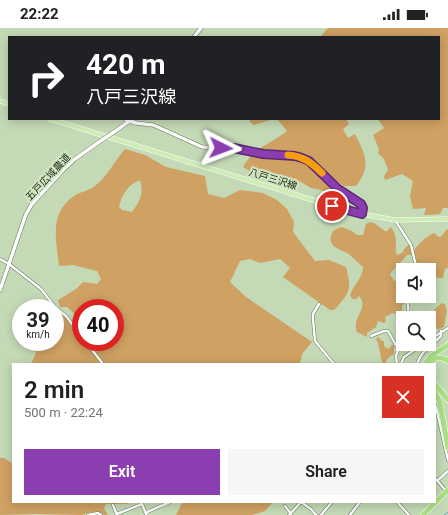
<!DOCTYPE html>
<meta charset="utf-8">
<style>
body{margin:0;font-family:Roboto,"Noto Sans JP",sans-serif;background:#f6f6f6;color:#202124;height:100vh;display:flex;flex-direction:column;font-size:15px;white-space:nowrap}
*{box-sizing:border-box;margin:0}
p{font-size:13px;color:#757577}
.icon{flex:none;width:22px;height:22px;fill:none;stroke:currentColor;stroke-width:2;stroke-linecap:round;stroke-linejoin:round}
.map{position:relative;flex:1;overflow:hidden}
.drawer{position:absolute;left:12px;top:335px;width:424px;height:140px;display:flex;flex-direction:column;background:#fff;border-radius:0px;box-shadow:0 2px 10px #0003}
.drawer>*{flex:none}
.guide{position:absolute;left:8px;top:8px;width:432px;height:84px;border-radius:0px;box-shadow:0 2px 10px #0003;background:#202124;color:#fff;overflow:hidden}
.buttons{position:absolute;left:396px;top:235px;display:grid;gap:8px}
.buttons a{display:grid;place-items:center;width:40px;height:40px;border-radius:0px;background:#fff;box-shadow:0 2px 10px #0003;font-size:20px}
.speed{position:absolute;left:12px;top:271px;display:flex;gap:8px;font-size:20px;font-weight:700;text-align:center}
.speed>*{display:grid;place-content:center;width:52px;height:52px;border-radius:50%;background:#fff;box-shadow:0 2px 10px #0003;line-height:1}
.speed small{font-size:10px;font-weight:400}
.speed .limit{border:6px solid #d22;background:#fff;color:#111}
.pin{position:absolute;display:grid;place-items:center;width:34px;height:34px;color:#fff;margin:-17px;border:2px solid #fff;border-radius:50%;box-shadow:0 1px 4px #0007}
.me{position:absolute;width:44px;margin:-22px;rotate:93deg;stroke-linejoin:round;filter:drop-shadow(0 0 3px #0008)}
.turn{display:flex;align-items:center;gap:14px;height:84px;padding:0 12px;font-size:18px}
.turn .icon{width:52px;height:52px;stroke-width:2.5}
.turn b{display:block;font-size:28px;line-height:34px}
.round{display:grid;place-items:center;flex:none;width:42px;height:42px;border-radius:0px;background:#f6f6f6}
.headline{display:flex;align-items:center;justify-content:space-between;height:68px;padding:0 12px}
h1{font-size:24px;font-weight:600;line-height:30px}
.button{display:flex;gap:8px;margin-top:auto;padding:8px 12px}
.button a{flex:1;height:46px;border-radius:0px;background:#8b3eaf;color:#fff;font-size:16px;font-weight:600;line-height:46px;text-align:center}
.button a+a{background:#f6f6f6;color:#202124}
.status{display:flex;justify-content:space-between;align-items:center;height:28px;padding:0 20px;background:#fff;direction:ltr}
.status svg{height:11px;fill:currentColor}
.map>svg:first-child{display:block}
.green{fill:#cfa163;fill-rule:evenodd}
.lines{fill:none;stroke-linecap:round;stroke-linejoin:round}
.stream{stroke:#6ea2dd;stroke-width:1}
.street-casing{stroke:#657857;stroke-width:3.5}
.secondary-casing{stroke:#657857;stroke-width:4.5}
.primary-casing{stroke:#fff;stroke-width:5}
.highway-casing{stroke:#fff;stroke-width:6}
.street{stroke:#fff;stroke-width:2.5}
.secondary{stroke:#fff;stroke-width:3.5}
.primary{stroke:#cdecb6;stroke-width:4}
.highway{stroke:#ace085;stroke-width:5}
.secondary-bridge-casing{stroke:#657857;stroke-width:4.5;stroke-linecap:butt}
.secondary-bridge{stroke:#fff;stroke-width:3.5}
.route-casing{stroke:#5a2872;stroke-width:10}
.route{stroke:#8b3eaf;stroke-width:7}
.slow{stroke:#f59e0b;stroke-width:7}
.labels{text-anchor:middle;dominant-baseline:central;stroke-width:4;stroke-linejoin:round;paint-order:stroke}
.street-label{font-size:10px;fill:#1b2316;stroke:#d1e7c3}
</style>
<div class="status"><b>22:22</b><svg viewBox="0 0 49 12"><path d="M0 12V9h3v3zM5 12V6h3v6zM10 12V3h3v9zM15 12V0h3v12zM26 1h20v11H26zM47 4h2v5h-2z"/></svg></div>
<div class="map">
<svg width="448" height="487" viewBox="0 0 448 487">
<rect width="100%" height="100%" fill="#c4dab6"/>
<g class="green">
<polygon points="328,0 448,0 448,180 443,180 440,186 424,187 426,180 413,181 410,168 413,153 402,146 385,152 384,148 388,142 384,131 378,125 379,121 373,107 384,100 378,91 439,91 439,9 320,9"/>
<path d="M 250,91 L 346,91 L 349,96 L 343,101 L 348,110 L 355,106 C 365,126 372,138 356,158 L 344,158 L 330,149 L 330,160 L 329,164 L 311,160 L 301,154 L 280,149 L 271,150 L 256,147 L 243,139 C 252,121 272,115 287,103 L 277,91 L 270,92 L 254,97 L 250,94 Z"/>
<path d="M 125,121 L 145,127 L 166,139 L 205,148 L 208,166 L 224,170 L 240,162 L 263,165 L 277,172 L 287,181 L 294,194 L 293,204 L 315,233 L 329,232 L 346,239 C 352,262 350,265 334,282 L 330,282 L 283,249 L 290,240 L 280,231 L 260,235 L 250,231 L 240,233 L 230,254 L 246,269 L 312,314 L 302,326 L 300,336 L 31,336 L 36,325 L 32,319 L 34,314 L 55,314 L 55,291 L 59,285 L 72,294 L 76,294 L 78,289 L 67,279 L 60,279 L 58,272 L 76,261 L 83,254 L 97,256 L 101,251 L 97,243 L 73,237 L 59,238 C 56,211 49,185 74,168 C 81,163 90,163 96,157 C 107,149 115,132 125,121 ZM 140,152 C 144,166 140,173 132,184 L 122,182 L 119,179 C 122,166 128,157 140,152 ZM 81,280 L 115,280 L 115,314 L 81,314 Z"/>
<path d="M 370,194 L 374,195 L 385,203 L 387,203 L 391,199 C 400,212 393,216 397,227 L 402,225 L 405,220 L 408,217 L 410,217 L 413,227 L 407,227 L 390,246 L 394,253 L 402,250 L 403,251 L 403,268 L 405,268 L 406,274 L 402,277 C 402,284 404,286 398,290 L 398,287 L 393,285 L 385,289 L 386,293 L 384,295 L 378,293 L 376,299 L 367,305 L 367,309 L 357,304 C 351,289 370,280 359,268 L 356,271 L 352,271 L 350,267 C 353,257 363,250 363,239 C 358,235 353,230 349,226 C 343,222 328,220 331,208 C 332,202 337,200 342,199 L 352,203 L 357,207 L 363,207 L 366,196 Z"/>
<path d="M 448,201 L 448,240 L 445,241 L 443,250 L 436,250 L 432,249 L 429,242 L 419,242 L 414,222 C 419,215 426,209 434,205 L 439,209 L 442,208 L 446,202 Z"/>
<polygon points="442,275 445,276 447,283 444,299 439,301 432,300 429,302 429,290 427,290 437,279"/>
<path d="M 378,309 L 382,313 L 384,313 L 384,318 L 388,321 L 391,319 L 391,317 L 394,317 L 394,326 C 389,329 386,330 386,336 L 383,336 L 382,334 L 378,315 L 376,311 Z"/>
<path d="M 0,430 L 4,430 L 13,436 L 13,474 L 135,474 L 126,476 L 106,476 L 104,480 L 108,487 L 104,487 C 98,482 89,484 82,487 L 36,486 L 0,487 Z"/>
<polygon points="184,474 273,474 265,483 252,487 176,487 181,477"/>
</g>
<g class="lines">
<g class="stream">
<polyline points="348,487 358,474"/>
<polyline points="444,487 448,484"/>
</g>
<defs>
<g id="street">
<polyline points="395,192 411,217 417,242"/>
<polyline points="0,231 9,236 41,261 55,279 66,288 81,308"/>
<polyline points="319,276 313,286 313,291 315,313 334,336"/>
<polyline points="371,308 384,303 388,303 398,321"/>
<polyline points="429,312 448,300"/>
<polyline points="86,314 103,336"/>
<path d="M 397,336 L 396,328 L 401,313 L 399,294 C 410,281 410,285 406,268"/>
<polyline points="401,336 404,329 423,316"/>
<path d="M 417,336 C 421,323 432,317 441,308 L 441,303"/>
<polyline points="435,377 436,379 448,432"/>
<polyline points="435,450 446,463"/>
<polyline points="437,453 448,443"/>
<polyline points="397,474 409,487"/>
<polyline points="113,477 117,487"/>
<polyline points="285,478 291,486"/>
<polyline points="117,486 142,476 146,486"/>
<polyline points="88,487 98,485 101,487"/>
<polyline points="146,487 147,484 170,474"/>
<polyline points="289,487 301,474 311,481 316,487"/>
<polyline points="321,487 332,474"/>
<polyline points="350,487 360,474"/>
</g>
<g id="secondary">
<polyline points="194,9 201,0"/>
<polyline points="125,91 136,95 153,97 160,100 202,119 234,120 263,126 295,127 309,133 338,161 361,176 363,180 362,186"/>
<polyline points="117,102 132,91"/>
<polyline points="0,262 26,186 32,176 63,142 75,131 99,114"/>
</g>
<g id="primary">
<polyline points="0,73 9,76"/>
<polyline points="50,91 332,178 362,186 395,192 448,191"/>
</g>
<g id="highway">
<polyline points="425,336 431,328 448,317"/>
<path d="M 429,336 C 434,329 441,328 448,333"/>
<polyline points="435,356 448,372"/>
<polyline points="435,364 440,375 448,420"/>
<polyline points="423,487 448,462"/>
</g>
</defs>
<use href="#street" class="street-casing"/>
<use href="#secondary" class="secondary-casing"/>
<use href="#primary" class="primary-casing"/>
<use href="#highway" class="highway-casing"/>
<use href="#street" class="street"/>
<use href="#secondary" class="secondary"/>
<use href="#primary" class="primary"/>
<use href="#highway" class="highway"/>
<defs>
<polyline id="secondary-bridge" points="99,114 117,102"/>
</defs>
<use href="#secondary-bridge" class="secondary-bridge-casing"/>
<use href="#secondary-bridge" class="secondary-bridge"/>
</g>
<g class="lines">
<defs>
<polyline id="route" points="221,120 234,120 263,126 295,128 302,130 309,133 338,161 361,176 363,180 362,186 332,178"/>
</defs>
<use href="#route" class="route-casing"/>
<use href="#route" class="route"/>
<path class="slow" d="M 288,127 C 303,128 312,135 322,145"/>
</g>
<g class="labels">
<g class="street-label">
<text transform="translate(48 149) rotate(-47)">五戸広域農道</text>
<text transform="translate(273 151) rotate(17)">八戸三沢線</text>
</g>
</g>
</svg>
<div class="buttons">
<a><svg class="icon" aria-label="sound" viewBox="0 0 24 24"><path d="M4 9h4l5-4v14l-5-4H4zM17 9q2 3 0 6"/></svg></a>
<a><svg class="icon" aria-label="search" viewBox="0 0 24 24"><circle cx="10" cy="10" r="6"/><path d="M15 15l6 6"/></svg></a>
</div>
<div class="speed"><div>39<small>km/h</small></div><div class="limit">40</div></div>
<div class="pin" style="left:332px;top:178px;background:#d93025"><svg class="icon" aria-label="arrive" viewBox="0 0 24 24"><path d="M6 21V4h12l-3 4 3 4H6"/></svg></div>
<svg class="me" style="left:221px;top:120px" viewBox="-20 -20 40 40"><path d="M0-17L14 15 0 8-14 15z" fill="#8b3eaf" stroke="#fff" stroke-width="4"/></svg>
<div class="guide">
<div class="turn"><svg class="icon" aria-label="right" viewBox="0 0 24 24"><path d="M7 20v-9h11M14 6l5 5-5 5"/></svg><div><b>420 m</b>八戸三沢線</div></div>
</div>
<section class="drawer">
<div class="headline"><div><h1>2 min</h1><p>500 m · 22:24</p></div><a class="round" style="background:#d93025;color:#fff"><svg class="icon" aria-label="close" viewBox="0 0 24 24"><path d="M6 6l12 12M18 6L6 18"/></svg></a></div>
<div class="button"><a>Exit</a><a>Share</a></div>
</section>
</div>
